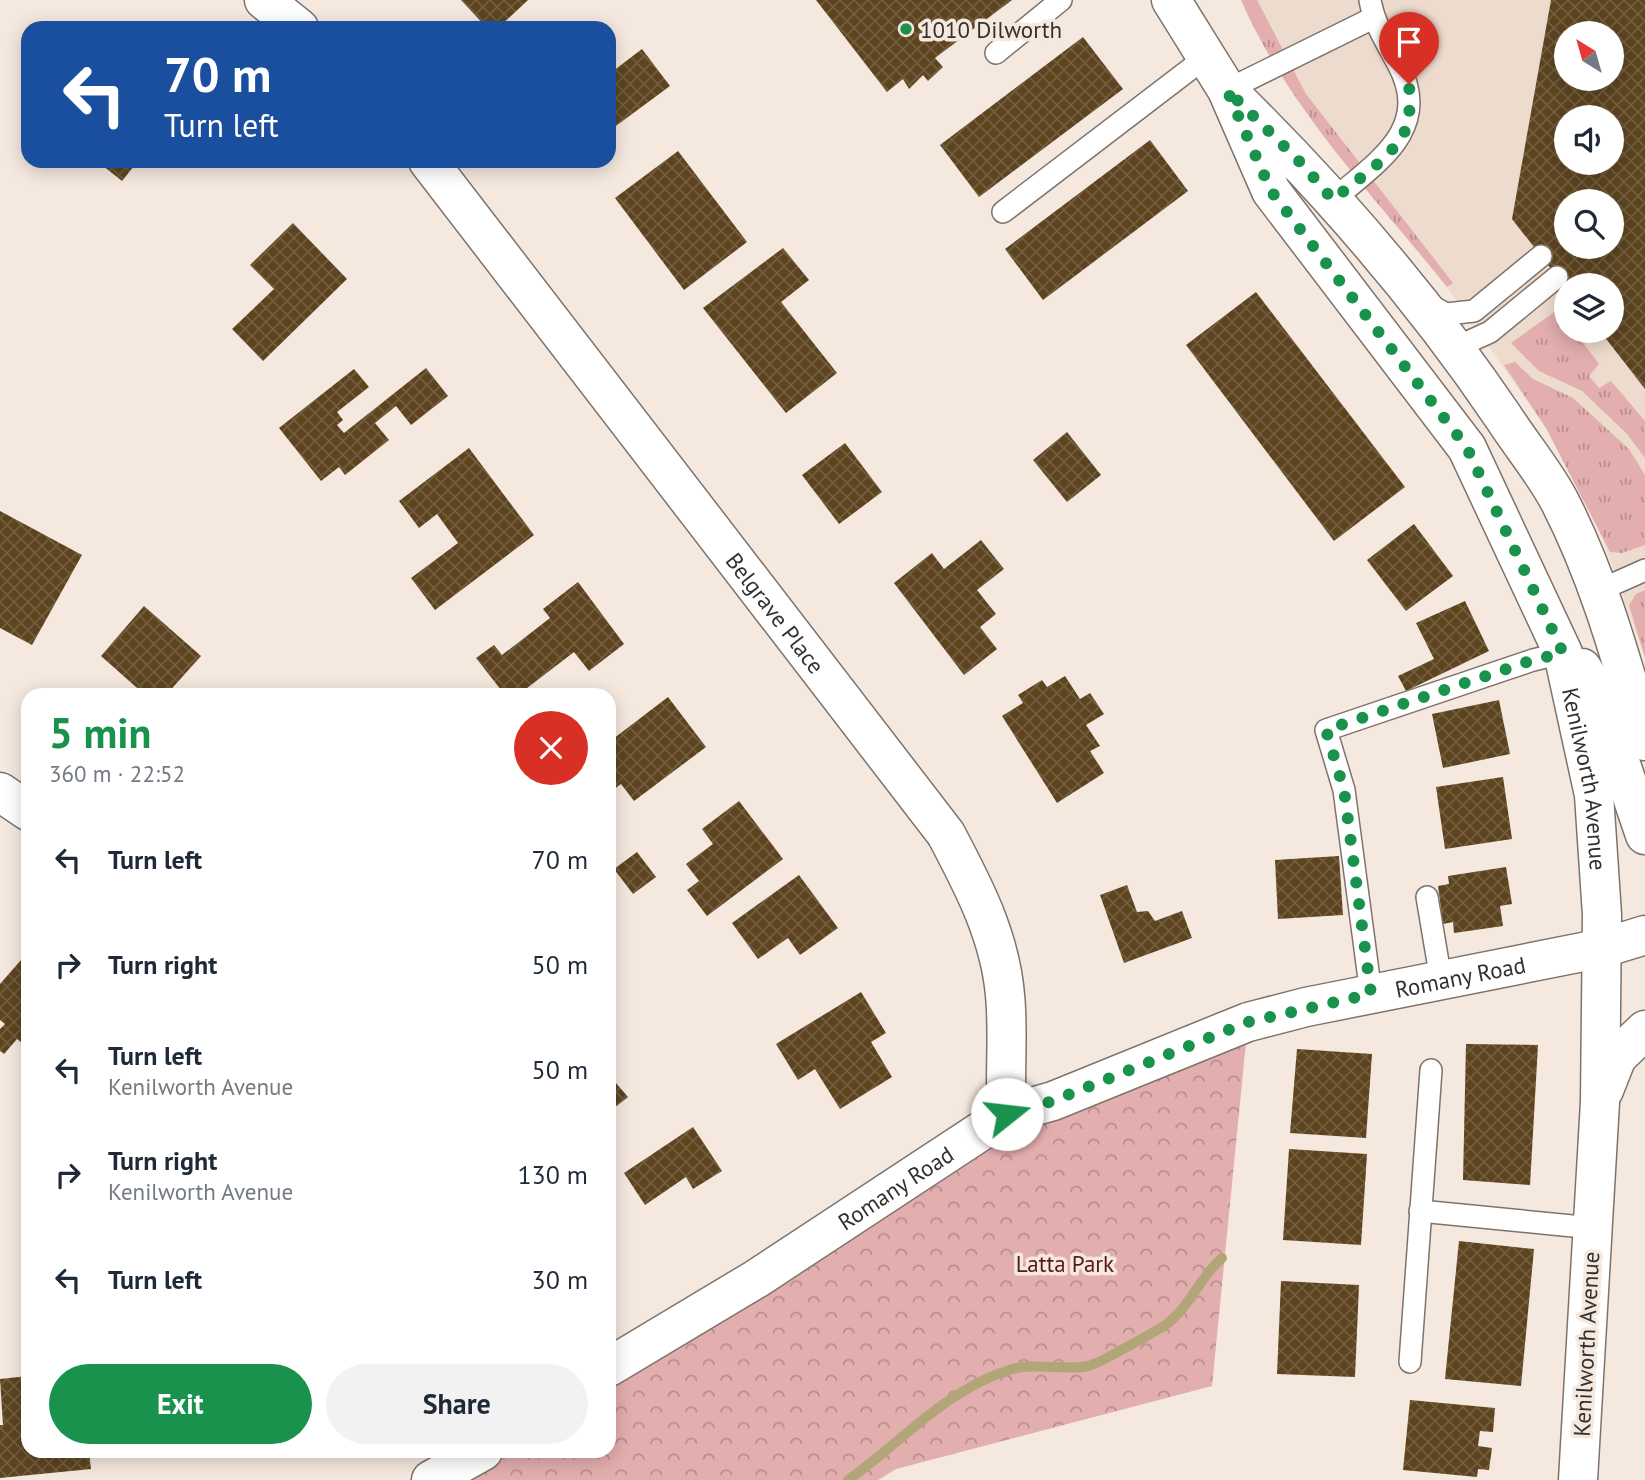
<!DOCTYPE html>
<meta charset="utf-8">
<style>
body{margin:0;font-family:"PT Sans",sans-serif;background:#f2f2f3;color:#1f2937;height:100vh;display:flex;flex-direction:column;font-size:26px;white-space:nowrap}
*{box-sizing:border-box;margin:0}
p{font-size:23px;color:#747a83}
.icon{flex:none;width:38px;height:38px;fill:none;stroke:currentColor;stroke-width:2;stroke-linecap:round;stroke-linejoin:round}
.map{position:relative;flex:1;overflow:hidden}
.details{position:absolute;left:21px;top:688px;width:595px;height:770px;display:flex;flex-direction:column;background:#fff;border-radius:21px;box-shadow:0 4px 18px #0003}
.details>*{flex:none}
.banner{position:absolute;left:21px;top:21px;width:595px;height:147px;border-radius:21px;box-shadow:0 4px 18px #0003;background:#1a4fa0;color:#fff;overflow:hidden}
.needle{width:46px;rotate:323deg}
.buttons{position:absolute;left:1554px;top:21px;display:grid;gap:14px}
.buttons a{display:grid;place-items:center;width:70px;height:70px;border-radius:50%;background:#fff;box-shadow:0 4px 18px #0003;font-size:35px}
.pin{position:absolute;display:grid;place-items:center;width:60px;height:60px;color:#fff;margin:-72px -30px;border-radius:50% 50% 50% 0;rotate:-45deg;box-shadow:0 0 7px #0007}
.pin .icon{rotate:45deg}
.me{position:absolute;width:77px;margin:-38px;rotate:74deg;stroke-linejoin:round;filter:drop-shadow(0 0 5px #0008)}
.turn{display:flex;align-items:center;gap:24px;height:147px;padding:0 28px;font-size:32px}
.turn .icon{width:91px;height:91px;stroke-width:2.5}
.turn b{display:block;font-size:49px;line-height:60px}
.round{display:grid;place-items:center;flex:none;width:74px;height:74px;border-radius:37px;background:#f2f2f3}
.headline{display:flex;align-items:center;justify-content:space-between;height:119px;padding:0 28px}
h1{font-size:42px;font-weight:700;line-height:52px;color:#18924d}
.cta{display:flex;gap:14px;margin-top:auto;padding:14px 28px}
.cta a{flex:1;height:80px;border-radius:42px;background:#18924d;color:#fff;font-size:28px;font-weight:700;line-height:80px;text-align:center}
.cta a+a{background:#f2f2f3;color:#1f2937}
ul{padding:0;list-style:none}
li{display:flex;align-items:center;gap:21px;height:105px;padding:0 28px}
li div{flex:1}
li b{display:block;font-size:26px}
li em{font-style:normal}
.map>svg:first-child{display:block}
.built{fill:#eddbcd;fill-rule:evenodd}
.grass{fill:url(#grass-tufts)}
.park{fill:url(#park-crowns)}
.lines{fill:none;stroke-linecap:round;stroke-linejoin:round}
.stream{stroke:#b2a679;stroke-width:10}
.building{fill:url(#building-cross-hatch);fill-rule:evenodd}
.service-casing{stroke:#7e736b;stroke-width:24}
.minor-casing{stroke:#7e736b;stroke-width:41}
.secondary-casing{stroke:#7e736b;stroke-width:41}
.service{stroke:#fff;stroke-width:21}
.minor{stroke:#fff;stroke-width:38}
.secondary{stroke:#fff;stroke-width:38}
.route{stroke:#18924d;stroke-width:12;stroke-dasharray:0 21.6}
.poi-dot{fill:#18924d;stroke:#f5e8df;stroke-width:2.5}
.labels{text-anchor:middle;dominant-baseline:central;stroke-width:7;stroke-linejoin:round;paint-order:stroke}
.poi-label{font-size:23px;fill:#35302d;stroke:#f5e8df;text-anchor:start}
.street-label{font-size:23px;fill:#35302d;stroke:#f5e8df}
.park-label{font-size:23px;fill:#55161c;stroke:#f5e8df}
</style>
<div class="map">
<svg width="1645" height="1480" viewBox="0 0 1645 1480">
<defs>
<pattern id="grass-tufts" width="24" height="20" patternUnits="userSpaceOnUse" patternTransform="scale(1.75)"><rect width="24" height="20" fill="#e3aeae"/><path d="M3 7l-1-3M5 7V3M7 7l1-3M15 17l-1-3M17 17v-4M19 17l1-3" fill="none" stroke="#b98e8e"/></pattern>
<pattern id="park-crowns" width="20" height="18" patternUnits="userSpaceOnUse" patternTransform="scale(1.75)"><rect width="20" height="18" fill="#e3aeae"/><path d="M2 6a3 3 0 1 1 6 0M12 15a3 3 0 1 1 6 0" fill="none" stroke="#b98e8e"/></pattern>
<pattern id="building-cross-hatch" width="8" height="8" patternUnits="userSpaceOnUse" patternTransform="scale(1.75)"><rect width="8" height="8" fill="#5d441f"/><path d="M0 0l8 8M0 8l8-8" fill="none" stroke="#715d3f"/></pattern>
</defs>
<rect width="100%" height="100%" fill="#f5e8df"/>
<path class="built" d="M 1241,0 L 1645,0 L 1645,658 L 1598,526 L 1546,428 L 1447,287 L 1297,100 L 1266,49 ZM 1566,33 L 1612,33 L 1612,79 L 1566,79 ZM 1566,117 L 1612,117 L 1612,163 L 1566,163 ZM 1566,201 L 1612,201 L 1612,247 L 1566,247 ZM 1566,285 L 1612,285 L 1612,331 L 1566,331 Z"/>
<g class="grass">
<path d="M 1241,0 L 1257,0 L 1306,94 L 1453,283 L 1447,287 C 1374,196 1288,108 1241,0 Z"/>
<polygon points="1557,310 1566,321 1566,331 1574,331 1599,364 1589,376 1599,388 1611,381 1645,421 1645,458 1627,434 1582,391 1539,371 1511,343"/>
<polygon points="1515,362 1533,379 1573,398 1629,449 1645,475 1645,545 1622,553 1610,552 1546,428 1504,365"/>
<polygon points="1645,590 1645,658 1629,605 1636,594"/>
</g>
<polygon class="park" points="1248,1022 1212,1386 896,1469 878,1480 431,1480 483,1451 609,1451 609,1367 901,1181"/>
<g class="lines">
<path class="stream" d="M 848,1480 C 902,1442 944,1391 1009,1370 C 1034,1362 1063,1371 1089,1366 C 1094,1366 1156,1331 1164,1326 C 1189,1309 1199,1278 1222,1258"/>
</g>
<g class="building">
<polygon points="461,0 528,0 498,28 487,28"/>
<polygon points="816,0 1012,0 935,58 943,67 928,81 923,75 909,89 903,79 887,92"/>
<path d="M 1551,0 L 1645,0 L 1645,389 L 1600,331 L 1612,331 L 1612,285 L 1566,285 L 1566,288 L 1512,219 ZM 1566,33 L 1612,33 L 1612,79 L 1566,79 ZM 1566,117 L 1612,117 L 1612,163 L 1566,163 ZM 1566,201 L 1612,201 L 1612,247 L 1566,247 Z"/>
<polygon points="1083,37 1123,89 979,197 940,145"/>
<polygon points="642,49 670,86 609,131 609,74"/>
<polygon points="1150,140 1188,191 1043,300 1005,249"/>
<polygon points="678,151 747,242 684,290 615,198"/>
<polygon points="97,161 138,161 122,181"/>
<polygon points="293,223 347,279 263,361 232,329 274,289 250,265"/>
<polygon points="783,248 809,280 781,302 837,373 786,413 703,308"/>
<polygon points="1256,292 1405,487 1334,541 1186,345"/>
<polygon points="426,368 448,396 411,425 396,406 375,423 389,440 345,475 339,467 321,481 279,428 354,369 369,387 337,412 343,420 337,425 344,433"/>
<polygon points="1067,432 1101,475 1067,502 1033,460"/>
<polygon points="845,443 882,492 839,524 802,475"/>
<polygon points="469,448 534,535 435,610 411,578 458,543 437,514 419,528 399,501"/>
<polygon points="0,511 82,555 32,645 0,628"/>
<polygon points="1414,524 1453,576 1406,611 1367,560"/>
<polygon points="981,540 1004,569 977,590 996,614 980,627 997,649 964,675 894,583 932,553 944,569"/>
<polygon points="578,582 624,644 589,671 574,652 518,695 505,695 476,658 494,645 502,655 550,618 543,609"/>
<polygon points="1465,601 1489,651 1406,691 1398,676 1434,659 1416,623"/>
<polygon points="144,606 201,656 166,695 145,695 101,656"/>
<polygon points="1065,676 1080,699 1090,693 1104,714 1086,725 1100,746 1090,751 1104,773 1057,803 1002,716 1023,703 1018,695 1042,680 1047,687"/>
<polygon points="668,697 706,747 634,801 621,784 609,793 609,742"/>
<polygon points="1499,700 1510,754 1443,768 1432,714"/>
<polygon points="1503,777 1512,839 1445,849 1436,787"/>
<polygon points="739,801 783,859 707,916 687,890 699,881 686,864 713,844 702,829"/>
<polygon points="637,852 656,877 633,894 614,869"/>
<polygon points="1339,856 1343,915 1278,919 1275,860"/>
<polygon points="1506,867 1512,904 1500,906 1503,926 1454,933 1453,922 1443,924 1438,886 1449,884 1448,876"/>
<polygon points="799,875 838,928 800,955 788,938 758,959 732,923"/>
<polygon points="1127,885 1137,912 1148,911 1155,921 1182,911 1192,938 1124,963 1100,895"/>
<polygon points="21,960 28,966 28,1048 17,1039 4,1054 0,1051 0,1029 5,1024 0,1020 0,984"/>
<polygon points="861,992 886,1033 871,1042 892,1077 840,1109 815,1069 798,1080 776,1044"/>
<polygon points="1466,1044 1538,1045 1530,1185 1463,1180"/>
<polygon points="1297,1049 1372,1054 1366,1138 1290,1133"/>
<polygon points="609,1075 628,1097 609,1112"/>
<polygon points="693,1127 722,1171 693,1189 686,1177 645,1205 624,1173"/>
<polygon points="1289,1149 1367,1154 1361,1245 1283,1240"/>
<polygon points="1459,1241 1534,1249 1521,1386 1445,1379"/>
<polygon points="1281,1281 1359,1285 1355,1377 1277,1374"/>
<polygon points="28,1376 28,1451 89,1451 91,1469 0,1478 0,1425 3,1425 0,1379"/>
<polygon points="1410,1400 1495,1408 1493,1432 1480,1431 1478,1446 1492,1448 1489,1470 1478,1469 1477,1477 1403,1470"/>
</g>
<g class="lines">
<defs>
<g id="service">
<polyline points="996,53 1061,0"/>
<polyline points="1227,90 1373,18"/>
<path d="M 1333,200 C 1377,162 1433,129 1398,64 C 1387,43 1374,24 1370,0"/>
<polyline points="1003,212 1206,57"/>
<polyline points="1426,303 1446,314 1474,311 1541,256"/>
<polyline points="1455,348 1490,332 1557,277"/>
<polyline points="1600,590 1645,570"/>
<polyline points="1427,897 1441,980"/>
<polyline points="1371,994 1344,790 1326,730 1533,660 1563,653"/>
<polyline points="1420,1211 1593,1228"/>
<polyline points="1410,1362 1431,1070"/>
</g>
<g id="minor">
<polyline points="264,0 299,28"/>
<path id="s1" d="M 428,161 L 946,834 C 973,885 1000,936 1005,995 C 1009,1035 1004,1075 1007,1114"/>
<polyline points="0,792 28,811"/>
<path id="s2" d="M 609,1367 L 756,1279 L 1007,1114 L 1053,1101 L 1248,1022 L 1306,1007 L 1603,948 L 1645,935"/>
<polyline points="431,1480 483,1451"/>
</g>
<g id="secondary">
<path id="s3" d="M 1171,0 L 1227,90 L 1271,191 L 1467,448 L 1563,653 L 1594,795 L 1602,915 L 1600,1102 L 1578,1480"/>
<path d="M 1239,102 C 1337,199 1427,304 1504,418 C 1522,446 1545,473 1560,502 C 1599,578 1621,659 1645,741"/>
<polyline points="1582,668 1596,691 1645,835"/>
<polyline points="1604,1090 1617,1057 1645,1030"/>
</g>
</defs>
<use href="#service" class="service-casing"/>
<use href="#minor" class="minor-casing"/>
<use href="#secondary" class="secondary-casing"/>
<use href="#service" class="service"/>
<use href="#minor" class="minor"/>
<use href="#secondary" class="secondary"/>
</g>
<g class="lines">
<path class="route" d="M 1007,1114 L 1053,1101 L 1248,1022 L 1371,994 L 1344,790 L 1326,730 L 1533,660 L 1563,653 L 1467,448 L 1271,191 L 1227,90 L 1303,165 L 1333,200 C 1355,181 1390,159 1404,133 C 1411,118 1410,100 1409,84"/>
</g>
<circle class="poi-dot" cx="906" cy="29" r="7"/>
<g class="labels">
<g class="poi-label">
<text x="920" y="29">1010 Dilworth</text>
</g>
<g class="street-label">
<text stroke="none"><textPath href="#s1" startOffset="570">Belgrave Place</textPath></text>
<text stroke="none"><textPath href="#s3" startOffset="894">Kenilworth Avenue</textPath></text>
<text stroke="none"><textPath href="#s2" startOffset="947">Romany Road</textPath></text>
<text stroke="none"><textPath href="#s2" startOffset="338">Romany Road</textPath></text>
<text transform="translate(1586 1344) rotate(-87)">Kenilworth Avenue</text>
</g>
<g class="park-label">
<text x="1065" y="1263">Latta Park</text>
</g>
</g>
</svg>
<div class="buttons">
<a><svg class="needle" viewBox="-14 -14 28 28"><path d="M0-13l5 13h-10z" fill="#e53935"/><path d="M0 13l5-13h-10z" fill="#747a83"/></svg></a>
<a><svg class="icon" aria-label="sound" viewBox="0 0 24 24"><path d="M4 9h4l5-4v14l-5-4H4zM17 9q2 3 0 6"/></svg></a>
<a><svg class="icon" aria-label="search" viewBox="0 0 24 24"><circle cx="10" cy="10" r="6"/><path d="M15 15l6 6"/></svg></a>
<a><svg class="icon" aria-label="layers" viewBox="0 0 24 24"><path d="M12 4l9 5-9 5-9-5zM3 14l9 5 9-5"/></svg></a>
</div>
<div class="pin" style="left:1409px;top:84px;background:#d93025"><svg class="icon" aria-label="arrive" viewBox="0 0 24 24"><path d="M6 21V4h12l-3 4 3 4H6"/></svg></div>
<svg class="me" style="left:1007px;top:1114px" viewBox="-20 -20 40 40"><circle r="19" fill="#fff"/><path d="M0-13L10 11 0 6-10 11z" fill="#18924d"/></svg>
<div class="banner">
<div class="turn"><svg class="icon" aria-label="left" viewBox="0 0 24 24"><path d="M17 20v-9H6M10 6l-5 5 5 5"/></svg><div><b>70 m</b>Turn left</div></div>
</div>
<section class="details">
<div class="headline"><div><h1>5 min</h1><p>360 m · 22:52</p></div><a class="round" style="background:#d93025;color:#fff"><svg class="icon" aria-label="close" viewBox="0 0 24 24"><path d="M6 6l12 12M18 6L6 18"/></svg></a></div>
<ul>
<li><svg class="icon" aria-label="left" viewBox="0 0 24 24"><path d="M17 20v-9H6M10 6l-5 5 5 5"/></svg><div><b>Turn left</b></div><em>70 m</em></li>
<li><svg class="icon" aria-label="right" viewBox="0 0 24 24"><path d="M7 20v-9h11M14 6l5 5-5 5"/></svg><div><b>Turn right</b></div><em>50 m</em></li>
<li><svg class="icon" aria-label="left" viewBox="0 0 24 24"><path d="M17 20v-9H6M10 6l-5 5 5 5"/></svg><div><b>Turn left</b><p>Kenilworth Avenue</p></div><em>50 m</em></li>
<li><svg class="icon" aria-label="right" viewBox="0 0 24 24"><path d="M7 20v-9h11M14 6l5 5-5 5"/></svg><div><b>Turn right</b><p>Kenilworth Avenue</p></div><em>130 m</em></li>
<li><svg class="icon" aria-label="left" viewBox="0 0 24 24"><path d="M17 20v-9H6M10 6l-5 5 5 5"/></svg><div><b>Turn left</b></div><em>30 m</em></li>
</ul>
<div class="cta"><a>Exit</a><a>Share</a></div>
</section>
</div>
